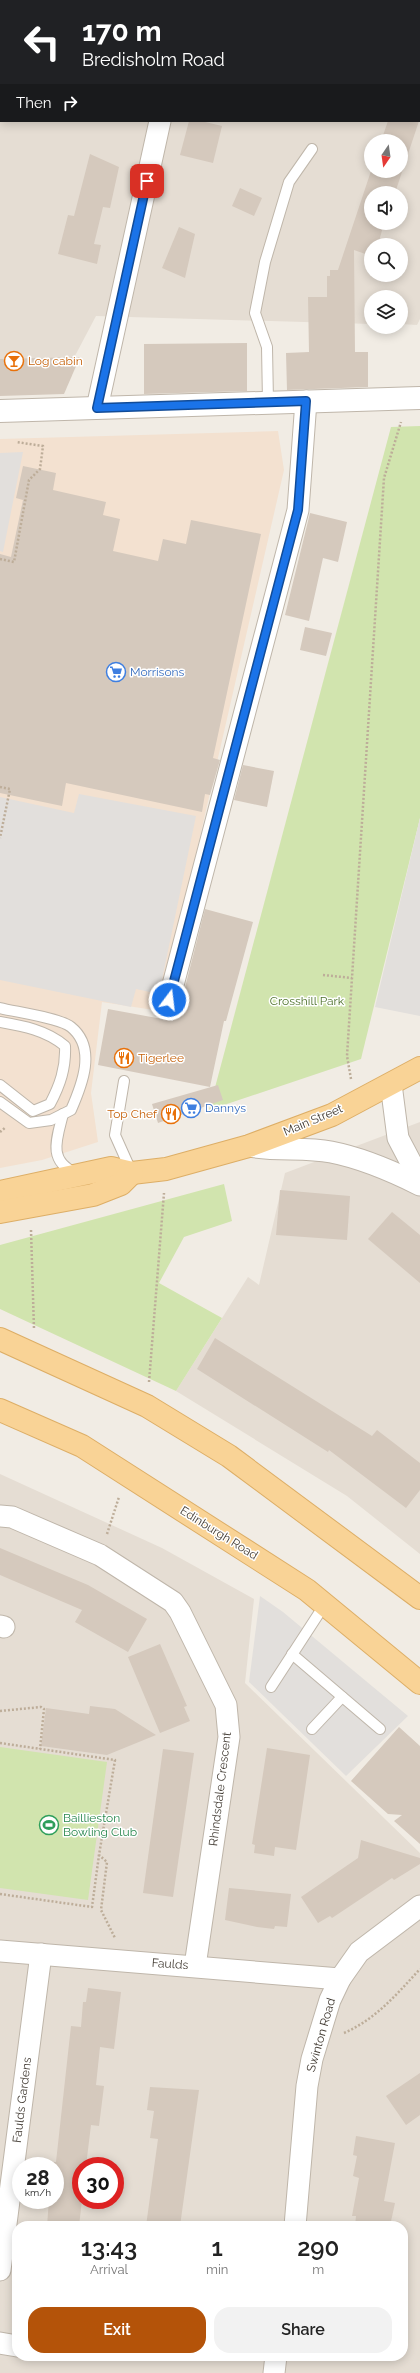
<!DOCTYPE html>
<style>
body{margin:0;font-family:Raleway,sans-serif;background:#f2f2f2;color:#222;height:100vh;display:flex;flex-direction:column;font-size:15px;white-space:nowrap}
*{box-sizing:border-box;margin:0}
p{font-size:13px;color:#767676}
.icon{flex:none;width:22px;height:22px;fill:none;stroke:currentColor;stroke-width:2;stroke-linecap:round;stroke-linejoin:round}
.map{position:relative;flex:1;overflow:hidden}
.panel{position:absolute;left:12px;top:2221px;width:396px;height:140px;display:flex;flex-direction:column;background:#fff;border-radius:16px;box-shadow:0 2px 10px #0003}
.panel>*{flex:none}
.hud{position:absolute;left:0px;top:0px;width:420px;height:122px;box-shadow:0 2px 10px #0003;background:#202124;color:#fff;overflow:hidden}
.needle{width:26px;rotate:193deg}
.tools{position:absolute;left:364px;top:134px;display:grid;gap:8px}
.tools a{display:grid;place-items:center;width:44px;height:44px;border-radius:50%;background:#fff;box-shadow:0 2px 10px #0003;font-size:20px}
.speed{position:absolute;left:12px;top:2157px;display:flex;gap:8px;font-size:20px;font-weight:700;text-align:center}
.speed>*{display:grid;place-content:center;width:52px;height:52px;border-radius:50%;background:#fff;box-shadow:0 2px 10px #0003;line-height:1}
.speed small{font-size:10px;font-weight:400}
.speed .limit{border:6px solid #d22;background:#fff;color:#111}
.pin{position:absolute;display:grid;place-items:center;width:34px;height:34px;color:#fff;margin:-17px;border-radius:8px;box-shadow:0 2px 6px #0006}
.me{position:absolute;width:44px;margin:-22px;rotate:15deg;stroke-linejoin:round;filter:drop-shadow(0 0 3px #0008)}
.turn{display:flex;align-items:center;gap:14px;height:84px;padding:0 16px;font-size:18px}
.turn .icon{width:52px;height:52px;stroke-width:2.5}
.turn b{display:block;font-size:28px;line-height:34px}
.then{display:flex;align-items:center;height:38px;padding:0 16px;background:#0003;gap:8px;font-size:15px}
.eta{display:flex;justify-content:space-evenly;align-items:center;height:68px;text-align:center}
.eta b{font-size:24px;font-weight:600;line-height:28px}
.primary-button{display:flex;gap:8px;margin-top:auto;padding:8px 16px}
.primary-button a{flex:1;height:46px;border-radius:16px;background:#b45309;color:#fff;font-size:16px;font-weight:600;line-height:46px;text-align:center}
.primary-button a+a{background:#f2f2f2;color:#222}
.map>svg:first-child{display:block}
.residential{fill:#e5ddd3;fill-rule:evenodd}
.commercial{fill:#f3e1d0}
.green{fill:#d1e4ae}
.parking{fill:#e2dfdc}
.building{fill:#d5c9bd}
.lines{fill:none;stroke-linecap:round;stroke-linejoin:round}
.service-casing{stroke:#bfb6aa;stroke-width:12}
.minor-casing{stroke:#bfb6aa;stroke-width:23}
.tertiary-casing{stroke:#bfb6aa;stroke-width:24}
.primary-casing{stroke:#ddae66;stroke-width:24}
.path{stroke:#bdad99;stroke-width:2.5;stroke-dasharray:2 2;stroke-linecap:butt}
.service{stroke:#fff;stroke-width:10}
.minor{stroke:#fff;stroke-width:21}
.tertiary{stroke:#fff;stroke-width:22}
.primary{stroke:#f9d396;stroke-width:22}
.route-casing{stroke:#114b97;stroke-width:10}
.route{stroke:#1a73e8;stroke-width:7}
.labels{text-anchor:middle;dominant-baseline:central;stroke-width:3;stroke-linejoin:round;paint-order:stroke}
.food-label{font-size:12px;fill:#c56008;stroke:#fff;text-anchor:start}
.shop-label{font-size:12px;fill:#366cbe;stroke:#fff;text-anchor:start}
.park-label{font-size:12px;fill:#4d712b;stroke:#fff}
.street-label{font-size:12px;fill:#433c34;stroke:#fff}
.leisure-label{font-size:12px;fill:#27864d;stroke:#fff;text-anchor:start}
</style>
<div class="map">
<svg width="420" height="2373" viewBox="0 0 420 2373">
<rect width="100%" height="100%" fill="#f1ece4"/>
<g class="residential">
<path d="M 0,0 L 420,0 L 420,319 L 417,325 L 401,324 L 401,297 L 371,297 L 371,324 L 96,316 L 58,388 L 0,390 ZM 1,1 L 419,1 L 419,121 L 1,121 ZM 371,141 L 401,141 L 401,171 L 371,171 ZM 371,193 L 401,193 L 401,223 L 371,223 ZM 371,245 L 401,245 L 401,275 L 371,275 Z"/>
<polygon points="420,1122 420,1554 347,1496 176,1391 248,1277 259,1285 285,1173"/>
<path d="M 0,1474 L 162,1548 L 254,1599 L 245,1683 L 420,1853 L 420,2373 L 0,2373 ZM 21,2166 L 55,2166 L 55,2200 L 21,2200 ZM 81,2166 L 115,2166 L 115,2200 L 81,2200 ZM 17,2226 L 403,2226 L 403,2356 L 17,2356 Z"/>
</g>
<polygon class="commercial" points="278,431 284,470 160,1011 102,1002 91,1093 98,1142 42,1160 0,1168 0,439"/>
<g class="green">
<polygon points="420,426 420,818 361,1059 209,1110 391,427"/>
<polygon points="224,1184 232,1221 184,1237 159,1283 222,1318 176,1391 0,1309 0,1245"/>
<polygon points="0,1747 107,1762 88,1900 0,1888"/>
</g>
<g class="parking">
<polygon points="23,452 3,552 0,551 0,453"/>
<polygon points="79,794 196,816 159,994 136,989 131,1007 0,980 0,797 74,813"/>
<polygon points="420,818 420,1016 375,1007"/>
<polygon points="260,1596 283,1612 408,1716 346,1776 249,1682"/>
</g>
<g class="building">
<polygon points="189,121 201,121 222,126 213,163 180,155"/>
<polygon points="388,121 419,121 395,193 371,193 371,223 384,223 378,245 371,245 371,256 354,250 355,352 368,352 368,387 287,390 286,353 309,352 308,297 327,297 327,276 330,276 330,270 338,270 371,171 401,171 401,141 381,141"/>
<polygon points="90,154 119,167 110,208 103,207 94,244 101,245 97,264 58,254 68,215 74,216"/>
<polygon points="240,188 262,198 254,216 232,206"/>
<polygon points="179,227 195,234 185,278 162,268"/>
<polygon points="247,343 247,391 144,394 144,344"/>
<polygon points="80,357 64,394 0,396 0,359"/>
<polygon points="23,466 56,473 53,490 106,502 103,515 120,519 113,551 158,561 163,539 186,544 191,520 261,534 213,758 220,760 210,795 205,794 202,812 66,783 62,806 0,793 0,554 11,557 23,500 16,498"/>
<polygon points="310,513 347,522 338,562 323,558 309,621 285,615"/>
<polygon points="305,627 332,633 326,656 300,650"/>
<polygon points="243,765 274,771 267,807 234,800"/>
<polygon points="205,909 253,922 226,1021 224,1021 210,1087 98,1065 108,1009 173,1021 176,1010 181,1003"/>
<polygon points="218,1085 223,1100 158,1123 152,1104"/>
<polygon points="280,1190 350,1196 347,1240 276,1235"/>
<polygon points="392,1212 420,1235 420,1283 368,1239"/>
<polygon points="215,1338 372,1436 377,1430 420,1463 420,1490 406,1508 329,1450 328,1452 197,1369"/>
<polygon points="0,1548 88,1585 147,1619 128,1652 75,1622 82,1610 0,1575"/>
<polygon points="160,1644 187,1706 184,1707 190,1721 160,1733 128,1657"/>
<polygon points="90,1706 115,1709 156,1735 107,1755 41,1746 46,1708 89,1714"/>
<polygon points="399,1727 420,1746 420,1844 394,1821 402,1815 388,1814 351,1781"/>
<polygon points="267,1748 310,1755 296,1850 275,1847 274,1856 254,1853 255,1845 252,1844"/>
<polygon points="163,1749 194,1753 173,1897 143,1893"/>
<polygon points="361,1840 420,1858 420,1864 394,1880 392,1878 332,1918 330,1916 318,1923 301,1897 358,1858"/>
<polygon points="229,1888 291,1894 287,1927 275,1926 274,1929 257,1927 225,1920"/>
<polygon points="88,1988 121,1992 114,2049 100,2047 96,2085 104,2086 99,2126 91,2125 86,2166 81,2166 82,2200 79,2226 47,2226 49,2200 55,2200 54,2166 54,2162 56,2162 71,2026 81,2027 83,2002 86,2002"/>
<polygon points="420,2073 420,2115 406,2125 386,2096"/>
<polygon points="150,2087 199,2090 180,2226 146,2226 158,2139 150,2138 154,2111 147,2110"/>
<polygon points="356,2136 395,2143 384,2201 395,2203 390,2226 355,2226 356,2216 352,2216 359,2178 353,2176 357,2156 353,2155"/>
</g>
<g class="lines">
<defs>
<g id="service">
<polyline points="268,402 267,347 255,313 265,262 289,182 312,149"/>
<path d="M 0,1008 C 16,1012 60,1018 71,1027 C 97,1048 82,1085 71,1110 L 51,1120 L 29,1123 L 0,1102"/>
<path d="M 0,1022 C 23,1026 46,1030 65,1046 C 66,1068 60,1085 50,1104 L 33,1111 L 0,1085"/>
<polyline points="124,1081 115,1135 132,1173"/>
<path d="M 63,1114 C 57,1138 47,1161 76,1173"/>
<polyline points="292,1654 380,1729"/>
<polyline points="271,1687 325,1604"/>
<polyline points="312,1729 342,1697"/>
</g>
<g id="minor">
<polyline points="168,0 168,1"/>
<polyline points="97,408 160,121"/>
<polyline points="169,1000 298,510 306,401"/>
<polyline points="391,1084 398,1138 420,1180"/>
<path d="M 249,1146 C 276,1151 305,1147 331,1152 C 362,1158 392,1171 420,1185"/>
<polyline points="0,1516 12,1517 100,1555 173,1602 180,1612 226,1705 229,1737 195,1966"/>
<polyline points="0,1626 4,1627"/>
<polyline points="0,1951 340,1979"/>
<polyline points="295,2226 307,2086 312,2059 330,2000 340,1979 359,1952 420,1906"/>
<polyline points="0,2270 41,1954"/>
<polyline points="0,2343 17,2346"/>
<polyline points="274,2373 276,2356"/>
</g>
<polyline id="tertiary" points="0,411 420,398"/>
<g id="primary">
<polyline points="0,1192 111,1168 132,1173 166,1169 249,1146 332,1115 420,1068"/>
<polyline points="0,1212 93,1195 121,1184 132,1173"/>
<polyline points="0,1339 147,1406 229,1456 420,1598"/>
<polyline points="0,1410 82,1446 307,1590 420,1683"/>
</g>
</defs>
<use href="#service" class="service-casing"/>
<use href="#minor" class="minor-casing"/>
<use href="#tertiary" class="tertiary-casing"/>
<use href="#primary" class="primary-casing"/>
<g class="path">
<polyline points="0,559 14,562 29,480 40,469 43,446 16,442"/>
<polyline points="0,787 10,789 0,838"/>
<polyline points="323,975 352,978"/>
<polyline points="351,1079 347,1056 384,478 401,422"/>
<polyline points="0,1132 6,1127"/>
<polyline points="31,1230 34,1329"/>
<polyline points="149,1382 164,1193"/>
<polyline points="107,1534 119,1497"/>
<polyline points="0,1711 41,1707 44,1709 40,1749"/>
<polyline points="0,1743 115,1760 99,1855 107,1862 101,1910 115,1938"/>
<polyline points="0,1894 92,1907 99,1855"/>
<path d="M 344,2033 C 376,2019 396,1995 420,1969"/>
</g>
<use href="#service" class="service"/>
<use href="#minor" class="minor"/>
<use href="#tertiary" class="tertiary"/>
<use href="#primary" class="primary"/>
</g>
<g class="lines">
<defs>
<polyline id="route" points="147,181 97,408 306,401 298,510 169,1000"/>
</defs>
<use href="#route" class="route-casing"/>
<use href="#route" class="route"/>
</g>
<defs>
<symbol id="bar-ring" viewBox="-11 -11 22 22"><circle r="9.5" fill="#fff" stroke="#e8710a" stroke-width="1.5"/><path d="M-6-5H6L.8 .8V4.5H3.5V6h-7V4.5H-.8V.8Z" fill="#e8710a"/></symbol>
<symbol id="supermarket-ring" viewBox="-11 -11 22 22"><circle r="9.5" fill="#fff" stroke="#3f7fe0" stroke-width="1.5"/><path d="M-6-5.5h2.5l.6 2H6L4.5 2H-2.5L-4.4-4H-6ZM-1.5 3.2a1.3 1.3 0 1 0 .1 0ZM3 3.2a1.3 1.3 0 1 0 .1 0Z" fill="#3f7fe0"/></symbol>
<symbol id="restaurant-ring" viewBox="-11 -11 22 22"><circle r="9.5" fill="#fff" stroke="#e8710a" stroke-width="1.5"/><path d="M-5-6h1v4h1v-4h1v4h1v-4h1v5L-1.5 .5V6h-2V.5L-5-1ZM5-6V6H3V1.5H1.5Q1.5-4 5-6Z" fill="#e8710a"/></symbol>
<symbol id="stadium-ring" viewBox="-11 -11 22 22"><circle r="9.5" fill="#fff" stroke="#2e9e5b" stroke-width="1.5"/><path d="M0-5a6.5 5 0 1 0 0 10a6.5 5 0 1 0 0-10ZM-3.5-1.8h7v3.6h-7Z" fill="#2e9e5b"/></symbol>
</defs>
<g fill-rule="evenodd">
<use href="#bar-ring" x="3" y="350" width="22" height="22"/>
<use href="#supermarket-ring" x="105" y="661" width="22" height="22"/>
<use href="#restaurant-ring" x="113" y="1047" width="22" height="22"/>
<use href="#supermarket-ring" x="180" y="1097" width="22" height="22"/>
<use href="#restaurant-ring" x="160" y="1103" width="22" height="22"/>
<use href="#stadium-ring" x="38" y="1814" width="22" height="22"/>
</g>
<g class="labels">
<g class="food-label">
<text x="28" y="361">Log cabin</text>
<text x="138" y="1058">Tigerlee</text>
<text x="157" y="1114" text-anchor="end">Top Chef</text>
</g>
<g class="shop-label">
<text x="130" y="672">Morrisons</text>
<text x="205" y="1108">Dannys</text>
</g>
<g class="park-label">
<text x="307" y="1001">Crosshill Park</text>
</g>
<g class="street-label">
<text transform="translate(313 1120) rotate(-23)">Main Street</text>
<text transform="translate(219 1533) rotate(32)">Edinburgh Road</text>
<text transform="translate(220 1789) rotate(-83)">Rhindsdale Crescent</text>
<text transform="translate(170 1964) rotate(4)">Faulds</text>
<text transform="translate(321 2035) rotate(-74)">Swinton Road</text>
<text transform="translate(22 2100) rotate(-83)">Faulds Gardens</text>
</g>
<g class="leisure-label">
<text x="63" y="1818">Baillieston<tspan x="63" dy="14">Bowling Club</tspan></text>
</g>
</g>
</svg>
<div class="tools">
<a><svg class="needle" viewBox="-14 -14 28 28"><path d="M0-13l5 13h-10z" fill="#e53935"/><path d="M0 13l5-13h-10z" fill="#767676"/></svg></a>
<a><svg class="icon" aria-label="sound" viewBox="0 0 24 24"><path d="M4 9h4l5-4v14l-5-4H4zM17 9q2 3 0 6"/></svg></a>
<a><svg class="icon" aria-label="search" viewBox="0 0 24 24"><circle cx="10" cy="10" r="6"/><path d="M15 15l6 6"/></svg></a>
<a><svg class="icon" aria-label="layers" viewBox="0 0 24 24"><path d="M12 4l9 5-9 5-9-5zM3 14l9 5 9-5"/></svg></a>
</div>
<div class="speed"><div>28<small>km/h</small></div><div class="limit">30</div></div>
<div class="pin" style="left:147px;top:181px;background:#d93025"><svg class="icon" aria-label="arrive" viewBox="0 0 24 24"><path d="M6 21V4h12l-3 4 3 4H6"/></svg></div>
<svg class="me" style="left:169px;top:1000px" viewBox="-20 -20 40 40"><circle r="17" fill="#1a73e8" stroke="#fff" stroke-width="3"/><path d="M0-11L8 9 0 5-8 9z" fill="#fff"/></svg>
<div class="hud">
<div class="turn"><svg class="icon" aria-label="left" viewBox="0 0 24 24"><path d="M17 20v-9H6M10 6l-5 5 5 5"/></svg><div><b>170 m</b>Bredisholm Road</div></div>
<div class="then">Then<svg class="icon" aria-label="right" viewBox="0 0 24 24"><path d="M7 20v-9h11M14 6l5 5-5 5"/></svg></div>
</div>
<section class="panel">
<div class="eta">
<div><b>13:43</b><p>Arrival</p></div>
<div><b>1</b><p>min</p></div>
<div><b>290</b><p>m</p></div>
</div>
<div class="primary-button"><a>Exit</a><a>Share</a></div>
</section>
</div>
